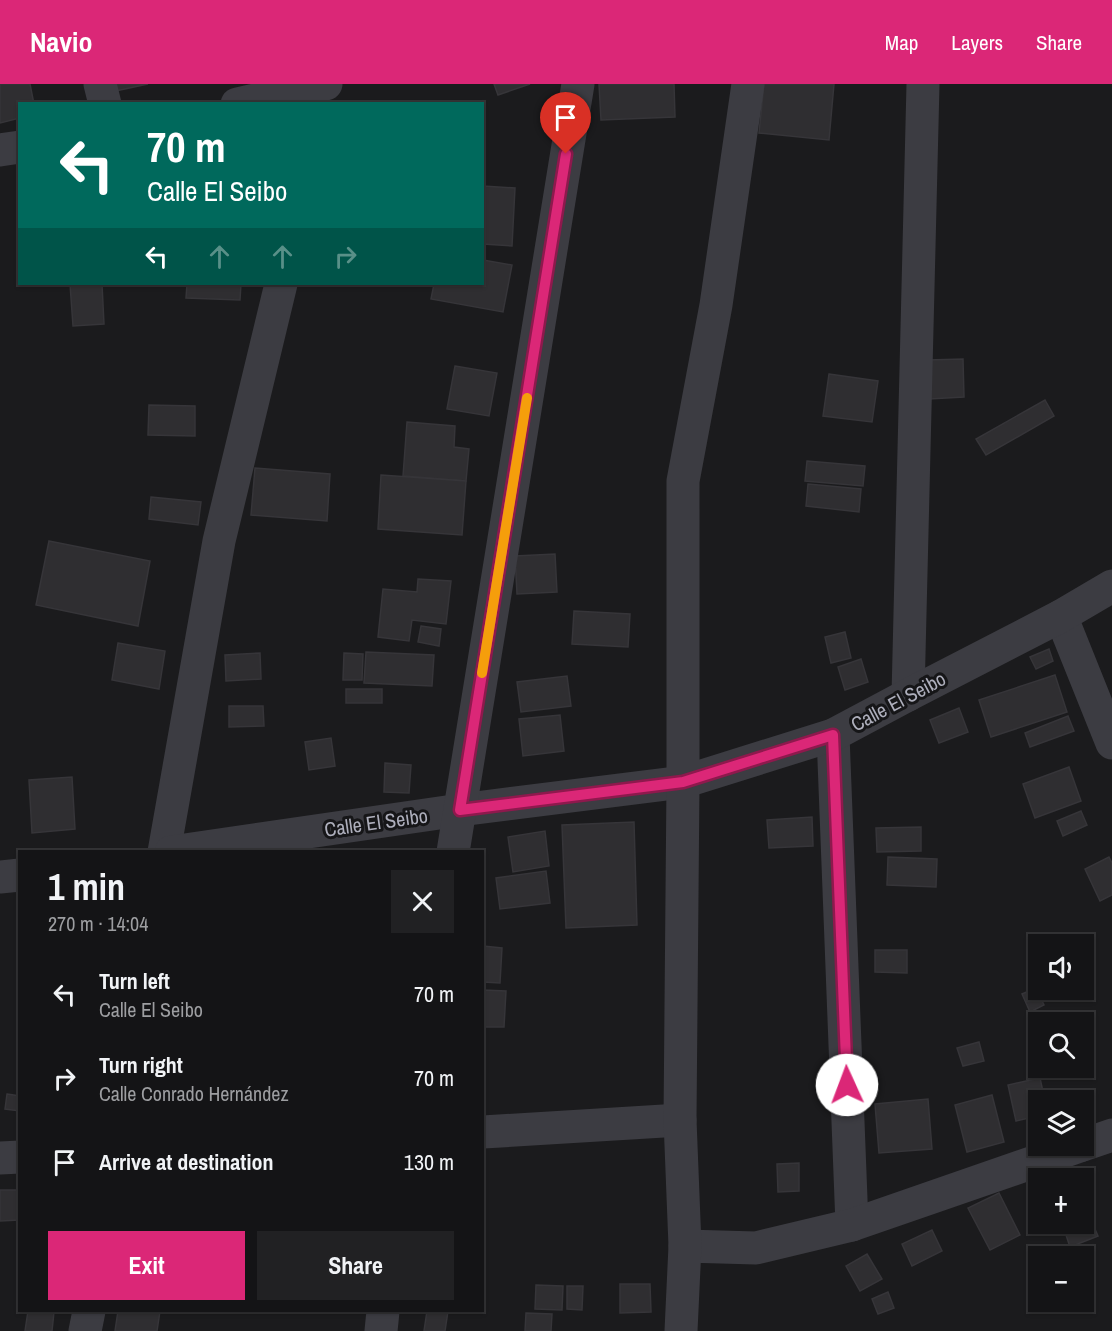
<!DOCTYPE html>
<meta charset="utf-8">
<style>
body{margin:0;font-family:"Archivo Narrow",sans-serif;background:#212123;color:#f1f3f6;height:100vh;display:flex;flex-direction:column;font-size:22px;white-space:nowrap}
*{box-sizing:border-box;margin:0}
p{font-size:20px;color:#9d9ea1}
.icon{flex:none;width:33px;height:33px;fill:none;stroke:currentColor;stroke-width:2;stroke-linecap:round;stroke-linejoin:round}
.map{position:relative;flex:1;overflow:hidden}
.drawer{position:absolute;left:18px;top:766px;width:466px;height:462px;display:flex;flex-direction:column;background:#141416;border-radius:0px;box-shadow:0 2px 4px #0004,0 0 0 2px #333335}
.drawer>*{flex:none}
.guide{position:absolute;left:18px;top:18px;width:466px;height:183px;border-radius:0px;box-shadow:0 2px 4px #0004,0 0 0 2px #333335;background:#00695c;color:#fff;overflow:hidden}
.fabs{position:absolute;left:1028px;top:850px;display:grid;gap:12px}
.fabs a{display:grid;place-items:center;width:66px;height:66px;border-radius:0px;background:#141416;box-shadow:0 2px 4px #0004,0 0 0 2px #333335;font-size:30px}
.pin{position:absolute;display:grid;place-items:center;width:51px;height:51px;color:#fff;margin:-62px -26px;border-radius:50% 50% 50% 0;rotate:-45deg;box-shadow:0 0 6px #0007}
.pin .icon{rotate:45deg}
.me{position:absolute;width:66px;margin:-33px;rotate:358deg;stroke-linejoin:round;filter:drop-shadow(0 0 4px #0008)}
.turn{display:flex;align-items:center;gap:21px;height:126px;padding:0 30px;font-size:27px}
.turn .icon{width:78px;height:78px;stroke-width:2.5}
.turn b{display:block;font-size:42px;line-height:51px}
.lanes{display:flex;align-items:center;height:57px;padding:0 30px;background:#0003;justify-content:center;gap:30px;direction:ltr}
.lanes .off{opacity:.35}
.round{display:grid;place-items:center;flex:none;width:63px;height:63px;border-radius:0px;background:#212123}
.overview{display:flex;align-items:center;justify-content:space-between;height:102px;padding:0 30px}
h1{font-size:36px;font-weight:800;line-height:45px}
.primary-button{display:flex;gap:12px;margin-top:auto;padding:12px 30px}
.primary-button a{flex:1;height:69px;border-radius:0px;background:#db2777;color:#fff;font-size:24px;font-weight:800;line-height:69px;text-align:center}
.primary-button a+a{background:#212123;color:#f1f3f6}
ul{padding:0;list-style:none}
li{display:flex;align-items:center;gap:18px;height:84px;padding:0 30px}
li div{flex:1}
li b{display:block;font-size:22px}
li em{font-style:normal}
header{display:flex;align-items:center;gap:36px;box-sizing:border-box;height:84px;padding:0 30px;background:#db2777;color:#fff}
header strong{font-size:28px}
nav{display:flex;gap:33px;margin-inline-start:auto;font-size:21px}
.map>svg:first-child{display:block}
.building{fill:#2f2e31;stroke:#363539;stroke-width:1.5}
.lines{fill:none;stroke-linecap:round;stroke-linejoin:round}
.minor{stroke:#3c3c42;stroke-width:33}
.route-casing{stroke:#8e194d;stroke-width:15}
.route{stroke:#db2777;stroke-width:10}
.slow{stroke:#f59e0b;stroke-width:10}
.labels{text-anchor:middle;dominant-baseline:central;stroke-width:6;stroke-linejoin:round;paint-order:stroke}
.street-label{font-size:20px;fill:#aeafbc;stroke:#161618}
</style>
<header>
<strong>Navio</strong>
<nav><a>Map</a><a>Layers</a><a>Share</a></nav>
</header>
<div class="map">
<svg width="1112" height="1247" viewBox="0 0 1112 1247">
<rect width="100%" height="100%" fill="#1b1b1d"/>
<g class="building">
<polygon points="0,0 30,0 34,20 20,20 20,34 0,39"/>
<polygon points="104,0 148,0 106,9"/>
<polygon points="494,0 530,0 498,11"/>
<polygon points="599,0 674,0 675,33 601,36"/>
<polygon points="764,0 834,0 829,56 759,49"/>
<polygon points="483,102 515,104 512,162 483,160"/>
<polygon points="483,176 512,181 503,228 431,215 434,200 483,200"/>
<polygon points="70,200 102,200 104,240 73,242"/>
<polygon points="187,200 241,200 240,216 186,214"/>
<polygon points="963,275 964,313 929,315 928,276"/>
<polygon points="455,282 497,289 489,332 447,325"/>
<polygon points="829,290 878,297 872,338 823,332"/>
<polygon points="1045,316 1054,332 986,371 976,355"/>
<polygon points="149,321 195,322 195,352 148,351"/>
<polygon points="407,338 455,342 454,363 469,365 466,397 403,392"/>
<polygon points="807,377 865,382 863,402 805,397"/>
<polygon points="255,384 330,390 327,437 251,431"/>
<polygon points="381,391 466,397 462,451 378,445"/>
<polygon points="808,400 861,405 859,428 806,422"/>
<polygon points="151,413 201,418 198,441 149,435"/>
<polygon points="49,457 150,477 138,542 36,521"/>
<polygon points="555,470 557,508 517,510 515,472"/>
<polygon points="418,495 451,497 446,540 412,536 409,557 378,553 383,505 417,508"/>
<polygon points="574,527 630,530 628,563 572,560"/>
<polygon points="421,542 441,545 439,562 418,558"/>
<polygon points="845,548 851,574 831,579 825,553"/>
<polygon points="118,559 165,567 159,605 112,596"/>
<polygon points="1049,565 1053,577 1036,585 1030,573"/>
<polygon points="366,568 434,571 432,602 364,599"/>
<polygon points="260,569 261,595 226,597 225,571"/>
<polygon points="344,569 363,570 362,596 343,596"/>
<polygon points="861,575 868,598 845,606 838,583"/>
<polygon points="1055,591 1067,628 991,653 979,616"/>
<polygon points="567,592 571,622 521,628 517,598"/>
<rect x="346" y="605" width="36" height="14"/>
<polygon points="229,622 263,622 264,642 229,643"/>
<polygon points="959,624 968,648 939,659 930,636"/>
<polygon points="560,631 564,667 523,672 519,635"/>
<polygon points="1068,632 1074,647 1030,663 1025,649"/>
<polygon points="331,654 335,682 309,686 305,658"/>
<polygon points="385,679 411,681 409,709 384,708"/>
<polygon points="1069,683 1081,717 1035,734 1023,700"/>
<polygon points="72,693 75,745 32,749 29,696"/>
<polygon points="1081,727 1087,741 1063,752 1057,737"/>
<polygon points="812,733 813,762 769,764 767,736"/>
<polygon points="634,738 637,841 566,844 562,741"/>
<polygon points="921,743 921,767 877,768 876,744"/>
<polygon points="545,747 549,782 513,788 508,753"/>
<polygon points="888,773 937,775 936,803 887,801"/>
<polygon points="1109,773 1112,779 1112,811 1100,817 1085,785"/>
<polygon points="546,787 550,819 500,825 496,794"/>
<polygon points="483,862 502,864 500,899 483,898"/>
<polygon points="875,866 907,866 907,889 875,888"/>
<polygon points="1036,904 1044,921 1030,928 1022,910"/>
<polygon points="483,906 506,907 504,943 483,943"/>
<polygon points="979,958 984,977 963,982 957,964"/>
<polygon points="1040,994 1045,1017 1038,1017 1038,1032 1016,1037 1008,1001"/>
<polygon points="7,1010 20,1012 20,1027 5,1025"/>
<polygon points="992,1011 1004,1058 967,1068 955,1021"/>
<polygon points="928,1015 932,1065 879,1069 875,1020"/>
<polygon points="799,1079 799,1107 778,1108 777,1080"/>
<polygon points="1086,1083 1091,1097 1083,1099 1083,1095 1065,1095 1063,1091"/>
<polygon points="0,1106 19,1106 19,1136 0,1137"/>
<polygon points="999,1109 1020,1151 990,1166 968,1124"/>
<polygon points="1089,1117 1095,1133 1083,1138 1083,1120"/>
<polygon points="1092,1138 1098,1152 1070,1163 1065,1148"/>
<polygon points="932,1146 942,1167 912,1182 902,1160"/>
<polygon points="867,1170 882,1195 860,1207 846,1182"/>
<polygon points="620,1200 650,1200 651,1228 620,1229"/>
<polygon points="536,1201 563,1202 562,1226 535,1225"/>
<polygon points="567,1202 583,1202 582,1226 567,1225"/>
<polygon points="888,1208 894,1224 878,1230 872,1215"/>
<polygon points="28,1227 54,1228 52,1247 25,1247"/>
<polygon points="118,1227 160,1227 157,1247 115,1247"/>
<polygon points="427,1227 448,1227 445,1247 424,1247"/>
<polygon points="526,1229 552,1230 551,1247 525,1247"/>
</g>
<g class="lines">
<g class="minor">
<polyline points="100,0 105,20"/>
<polyline points="237,20 326,0"/>
<polyline points="0,66 20,63"/>
<polyline points="1061,532 1112,659"/>
<polyline points="908,611 923,0"/>
<polyline points="833,651 852,1141"/>
<polyline points="164,768 219,457 281,200"/>
<polyline points="171,768 460,726 683,698 833,651 908,611 1061,532 1112,502"/>
<polyline points="453,768 578,0"/>
<polyline points="0,793 20,791"/>
<polyline points="483,1048 680,1036"/>
<polyline points="1083,1061 1112,1051"/>
<polyline points="0,1074 20,1073"/>
<polyline points="685,1162 756,1164 852,1141 1080,1062"/>
<polyline points="85,1247 89,1227"/>
<polyline points="381,1247 383,1227"/>
<polyline points="681,1247 685,1162 680,1036 683,698 683,397 716,221 748,0"/>
</g>
</g>
<g class="lines">
<defs>
<polyline id="route" points="566,70 460,726 683,698 833,651 847,1001"/>
</defs>
<use href="#route" class="route-casing"/>
<use href="#route" class="route"/>
<polyline class="slow" points="482,589 527,314"/>
</g>
<g class="labels">
<g class="street-label">
<text transform="translate(898 617) rotate(-28)">Calle El Seibo</text>
<text transform="translate(376 738) rotate(-8)">Calle El Seibo</text>
</g>
</g>
</svg>
<div class="fabs">
<a><svg class="icon" aria-label="sound" viewBox="0 0 24 24"><path d="M4 9h4l5-4v14l-5-4H4zM17 9q2 3 0 6"/></svg></a>
<a><svg class="icon" aria-label="search" viewBox="0 0 24 24"><circle cx="10" cy="10" r="6"/><path d="M15 15l6 6"/></svg></a>
<a><svg class="icon" aria-label="layers" viewBox="0 0 24 24"><path d="M12 4l9 5-9 5-9-5zM3 14l9 5 9-5"/></svg></a>
<a>+</a>
<a>−</a>
</div>
<div class="pin" style="left:566px;top:70px;background:#d93025"><svg class="icon" aria-label="arrive" viewBox="0 0 24 24"><path d="M6 21V4h12l-3 4 3 4H6"/></svg></div>
<svg class="me" style="left:847px;top:1001px" viewBox="-20 -20 40 40"><circle r="19" fill="#fff"/><path d="M0-13L10 11 0 6-10 11z" fill="#db2777"/></svg>
<div class="guide">
<div class="turn"><svg class="icon" aria-label="left" viewBox="0 0 24 24"><path d="M17 20v-9H6M10 6l-5 5 5 5"/></svg><div><b>70 m</b>Calle El Seibo</div></div>
<div class="lanes"><svg class="icon" aria-label="left" viewBox="0 0 24 24"><path d="M17 20v-9H6M10 6l-5 5 5 5"/></svg><svg class="icon off" aria-label="ahead" viewBox="0 0 24 24"><path d="M12 20V5M6 11l6-6 6 6"/></svg><svg class="icon off" aria-label="ahead" viewBox="0 0 24 24"><path d="M12 20V5M6 11l6-6 6 6"/></svg><svg class="icon off" aria-label="right" viewBox="0 0 24 24"><path d="M7 20v-9h11M14 6l5 5-5 5"/></svg></div>
</div>
<section class="drawer">
<div class="overview"><div><h1>1 min</h1><p>270 m · 14:04</p></div><a class="round"><svg class="icon" aria-label="close" viewBox="0 0 24 24"><path d="M6 6l12 12M18 6L6 18"/></svg></a></div>
<ul>
<li><svg class="icon" aria-label="left" viewBox="0 0 24 24"><path d="M17 20v-9H6M10 6l-5 5 5 5"/></svg><div><b>Turn left</b><p>Calle El Seibo</p></div><em>70 m</em></li>
<li><svg class="icon" aria-label="right" viewBox="0 0 24 24"><path d="M7 20v-9h11M14 6l5 5-5 5"/></svg><div><b>Turn right</b><p>Calle Conrado Hernández</p></div><em>70 m</em></li>
<li><svg class="icon" aria-label="arrive" viewBox="0 0 24 24"><path d="M6 21V4h12l-3 4 3 4H6"/></svg><div><b>Arrive at destination</b></div><em>130 m</em></li>
</ul>
<div class="primary-button"><a>Exit</a><a>Share</a></div>
</section>
</div>
